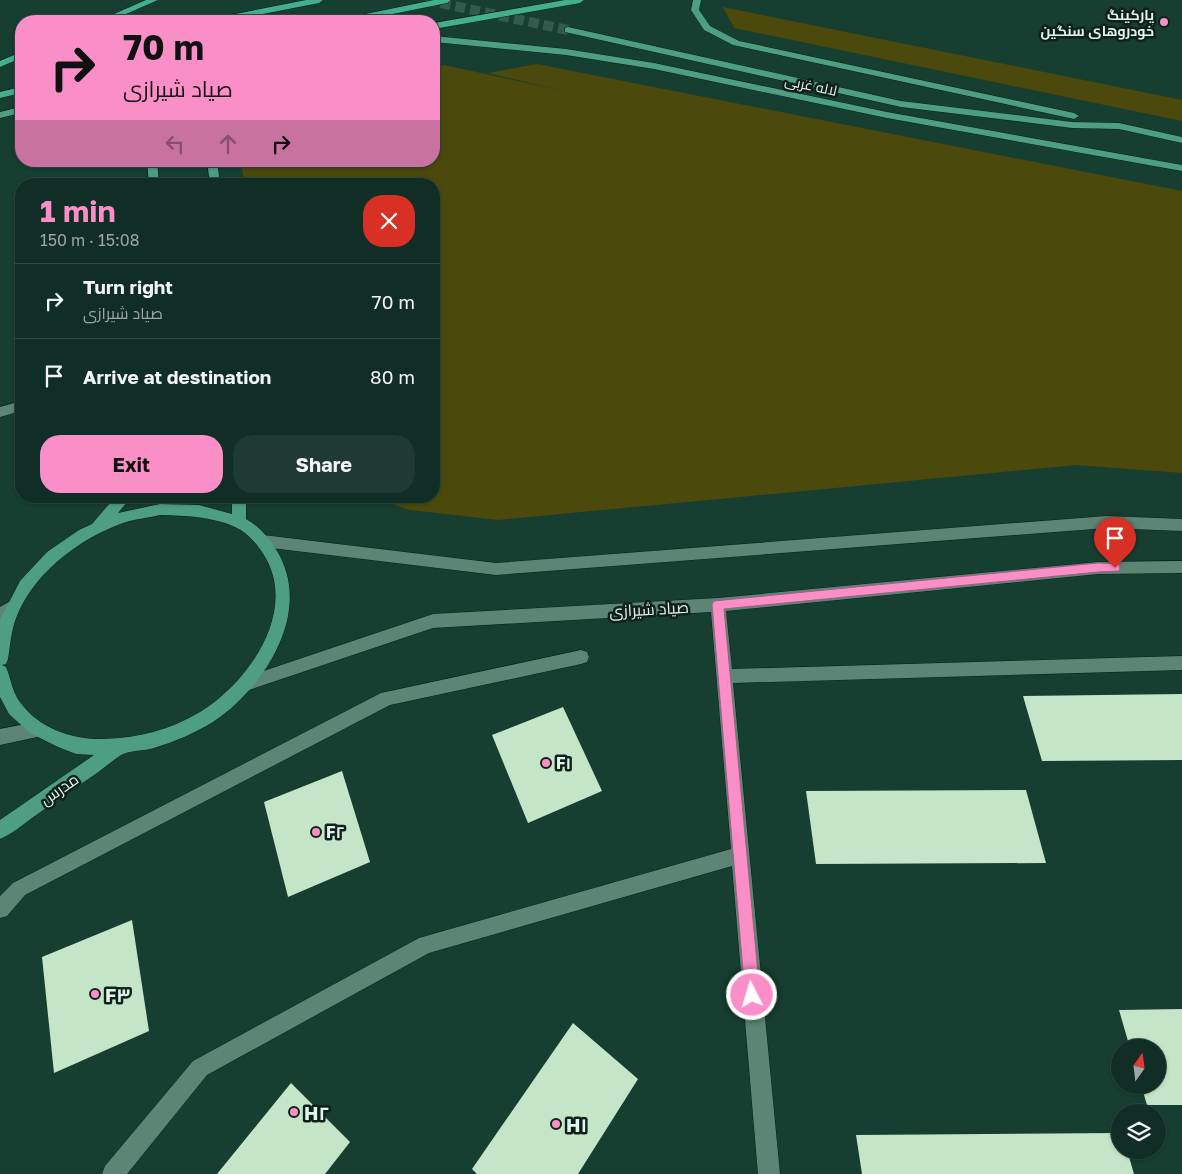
<!DOCTYPE html>
<meta charset="utf-8">
<style>
body{margin:0;font-family:"Golos Text",Cairo,sans-serif;background:#1e3a32;color:#f1f3f6;height:100vh;display:flex;flex-direction:column;font-size:19px;white-space:nowrap}
*{box-sizing:border-box;margin:0}
p{font-size:16px;color:#9ca8a7}
.icon{flex:none;width:28px;height:28px;fill:none;stroke:currentColor;stroke-width:2;stroke-linecap:round;stroke-linejoin:round}
.map{position:relative;flex:1;overflow:hidden}
.sheet{position:absolute;left:15px;top:178px;width:425px;height:325px;display:flex;flex-direction:column;background:#102e25;border-radius:20px;box-shadow:0 1px 4px #0004,0 0 0 1px #304a42}
.sheet>*{flex:none}
.banner{position:absolute;left:15px;top:15px;width:425px;height:152px;border-radius:20px;box-shadow:0 1px 4px #0004,0 0 0 1px #304a42;background:#fa8fc7;color:#111;overflow:hidden}
.needle{width:32px;rotate:14deg}
.tools{position:absolute;left:1111px;top:1039px;display:grid;gap:10px}
.tools a{display:grid;place-items:center;width:55px;height:55px;border-radius:50%;background:#102e25;box-shadow:0 1px 4px #0004,0 0 0 1px #304a42;font-size:25px}
.pin{position:absolute;display:grid;place-items:center;width:42px;height:42px;color:#fff;margin:-51px -21px;border-radius:50% 50% 50% 0;rotate:-45deg;box-shadow:0 0 5px #0007}
.pin .icon{rotate:45deg}
.me{position:absolute;width:55px;margin:-28px;rotate:355deg;stroke-linejoin:round;filter:drop-shadow(0 0 4px #0008)}
.turn{display:flex;align-items:center;gap:18px;height:105px;padding:0 25px;font-size:22px}
.turn .icon{width:65px;height:65px;stroke-width:2.5}
.turn b{display:block;font-size:35px;line-height:42px}
.lanes{display:flex;align-items:center;height:48px;padding:0 25px;background:#0003;justify-content:center;gap:25px;direction:ltr}
.lanes .off{opacity:.35}
.round{display:grid;place-items:center;flex:none;width:52px;height:52px;border-radius:20px;background:#1e3a32}
.head{display:flex;align-items:center;justify-content:space-between;height:85px;padding:0 25px}
h1{font-size:30px;font-weight:700;line-height:38px;color:#fa8fc7}
.button{display:flex;gap:10px;margin-top:auto;padding:10px 25px}
.button a{flex:1;height:58px;border-radius:20px;background:#fa8fc7;color:#111;font-size:20px;font-weight:700;line-height:58px;text-align:center}
.button a+a{background:#1e3a32;color:#f1f3f6}
ul{padding:0;list-style:none}
li{display:flex;align-items:center;gap:15px;height:75px;padding:0 25px;border-top:1px solid #304a42}
li div{flex:1}
li b{display:block;font-size:19px}
li em{font-style:normal}
.map>svg:first-child{display:block}
.green{fill:#4b4a0c}
.building{fill:#c5e5c9}
.lines{fill:none;stroke-linecap:round;stroke-linejoin:round}
.major-tunnel{stroke:#34594d;stroke-width:10;stroke-dasharray:10 5;stroke-linecap:butt}
.minor-casing{stroke:#052319;stroke-width:1}
.major-casing{stroke:#052319;stroke-width:1}
.highway-casing{stroke:#052319;stroke-width:1}
.minor{fill:#5d8576;fill-rule:evenodd}
.major{fill:#4d9e83;fill-rule:evenodd}
.highway{fill:#43af8c;fill-rule:evenodd}
.route{fill:#fa8fc7;stroke:#a25d81}
.poi-dot{fill:#fa8fc7;stroke:#10211b;stroke-width:2}
.labels{text-anchor:middle;dominant-baseline:central;stroke-width:5;stroke-linejoin:round;paint-order:stroke}
.far-poi-label{font-size:14px;font-weight:bold;fill:#e0f5ec;stroke:#10211b;text-anchor:end}
.far-street-label{font-size:14px;fill:#e0f5ec;stroke:#10211b}
.street-label{font-size:16px;fill:#e0f5ec;stroke:#10211b}
.poi-label{font-size:16px;font-weight:bold;fill:#e0f5ec;stroke:#10211b;text-anchor:start}
.near-poi-label{font-size:19px;font-weight:bold;fill:#e0f5ec;stroke:#10211b;text-anchor:start}
</style>
<div class="map">
<svg width="1182" height="1174" viewBox="0 0 1182 1174">
<rect width="100%" height="100%" fill="#163e31"/>
<g class="green">
<polygon points="723,7 1182,100 1182,121 734,28"/>
<polygon points="537,64 1182,191 1182,473 1076,465 498,520 410,510 369,496 434,496 434,184 244,184 241,161 434,161 434,68 444,65 564,91 488,73"/>
</g>
<g class="building">
<polygon points="1182,694 1182,760 1042,761 1023,696"/>
<polygon points="563,707 602,791 528,823 492,735"/>
<polygon points="342,771 370,862 288,897 264,802"/>
<polygon points="1026,790 1046,863 816,864 806,791"/>
<polygon points="132,920 149,1031 54,1073 42,957"/>
<polygon points="1182,1009 1182,1105 1147,1105 1141,1085 1158,1085 1158,1048 1130,1048 1119,1010"/>
<polygon points="573,1023 638,1079 578,1174 477,1174 472,1169"/>
<polygon points="291,1083 350,1142 325,1174 217,1174"/>
<polygon points="1120,1133 1120,1150 1127,1150 1134,1174 862,1174 856,1135"/>
</g>
<g class="lines">
<polyline class="major-tunnel" points="426,0 568,30"/>
<defs>
<g id="minor">
<polygon points="21,401 21,411 0,417 0,407"/>
<polygon points="1107,516 1182,519 1182,531 1107,528 496,575 263,547 258,545 256,541 258,537 263,535 496,563"/>
<polygon points="1182,561 1182,573 1098,574 726,611 732,669 1182,656 1182,670 733,683 780,1174 758,1174 732,866 429,953 207,1075 127,1174 102,1174 105,1166 193,1061 419,938 731,849 711,612 433,628 246,691 240,689 238,684 240,679 433,614 718,598 1098,562"/>
<polygon points="12,600 17,602 20,607 17,612 0,622 0,607"/>
<polygon points="581,650 587,652 589,657 587,662 581,664 390,705 25,895 7,916 0,918 0,896 13,883 381,693"/>
<polygon points="36,722 42,724 44,730 42,736 0,745 0,729"/>
</g>
<g id="major">
<polygon points="693,0 701,0 699,10 710,26 739,41 1074,113 1079,116 1074,119 733,45 704,30 691,10"/>
<polygon points="568,27 901,101 1072,122 1119,123 1182,137 1182,143 1119,129 1072,128 901,107 565,32 565,28"/>
<polygon points="434,36 566,49 654,63 887,112 1182,165 1182,171 887,118 654,69 566,55 434,42"/>
<polygon points="21,107 21,113 0,118 0,112"/>
<polygon points="147,161 157,161 159,184 149,184"/>
<polygon points="207,161 217,161 220,184 210,184"/>
<path d="M 116,496 L 132,496 L 118,513 L 160,504 L 199,505 L 232,514 L 232,496 L 246,496 L 246,519 C 260,527 269,538 277,551 C 314,612 264,688 213,722 C 195,733 174,742 154,748 C 144,751 130,750 121,755 C 112,761 103,769 94,775 C 73,789 52,804 32,818 C 21,826 12,834 0,839 L 0,820 L 94,755 L 76,754 L 58,747 L 30,733 L 9,714 L 0,697 L 0,620 L 20,581 L 47,552 L 79,530 L 92,524 ZM 160,515 C 186,516 211,516 235,527 C 247,532 257,544 264,555 C 299,611 248,683 200,712 C 170,730 138,738 103,739 C 73,740 38,728 20,702 C 12,692 11,678 6,667 L 2,665 L 6,664 L 8,659 C 10,647 11,633 15,621 C 31,575 78,539 123,523 C 134,519 148,518 160,515 Z"/>
</g>
<g id="highway">
<polygon points="146,0 158,0 110,21 98,21"/>
<polygon points="306,0 323,0 319,3 227,21 210,21 215,18"/>
<polygon points="434,0 451,0 447,3 358,21 341,21 346,18"/>
<polygon points="565,0 584,0 580,3 434,29 434,23"/>
<polygon points="21,52 21,58 0,67 0,61"/>
<polygon points="21,87 21,93 0,98 0,92"/>
</g>
</defs>
<use href="#minor" class="minor-casing"/>
<use href="#major" class="major-casing"/>
<use href="#highway" class="highway-casing"/>
<use href="#minor" class="minor"/>
<use href="#major" class="major"/>
<use href="#highway" class="highway"/>
</g>
<polygon class="route" points="1098,563 1119,564 1120,568 1119,571 1098,572 724,609 760,995 758,1000 752,1002 747,1000 745,995 712,604 714,601"/>
<g class="poi-dot">
<circle cx="1164" cy="22" r="5"/>
<circle cx="546" cy="763" r="5"/>
<circle cx="316" cy="832" r="5"/>
<circle cx="95" cy="994" r="5"/>
<circle cx="294" cy="1112" r="5"/>
<circle cx="556" cy="1124" r="5"/>
</g>
<g class="labels">
<g class="far-poi-label">
<text x="1154" y="14">پارکینگ<tspan x="1154" dy="16">خودروهای سنگین</tspan></text>
</g>
<g class="far-street-label">
<text transform="translate(811 85) rotate(12)">لاله غربی</text>
</g>
<g class="street-label">
<text transform="translate(649 609) rotate(-3)">صیاد شیرازی</text>
<text transform="translate(59 789) rotate(-35)">مدرس</text>
</g>
<g class="poi-label">
<text x="556" y="763">F۱</text>
<text x="326" y="832">F۲</text>
</g>
<g class="near-poi-label">
<text x="105" y="994">F۳</text>
<text x="304" y="1112">H۲</text>
<text x="566" y="1124">H۱</text>
</g>
</g>
</svg>
<div class="tools">
<a><svg class="needle" viewBox="-14 -14 28 28"><path d="M0-13l5 13h-10z" fill="#e53935"/><path d="M0 13l5-13h-10z" fill="#9ca8a7"/></svg></a>
<a><svg class="icon" aria-label="layers" viewBox="0 0 24 24"><path d="M12 4l9 5-9 5-9-5zM3 14l9 5 9-5"/></svg></a>
</div>
<div class="pin" style="left:1115px;top:568px;background:#d93025"><svg class="icon" aria-label="arrive" viewBox="0 0 24 24"><path d="M6 21V4h12l-3 4 3 4H6"/></svg></div>
<svg class="me" style="left:752px;top:995px" viewBox="-20 -20 40 40"><circle r="17" fill="#fa8fc7" stroke="#fff" stroke-width="3"/><path d="M0-11L8 9 0 5-8 9z" fill="#fff"/></svg>
<div class="banner">
<div class="turn"><svg class="icon" aria-label="right" viewBox="0 0 24 24"><path d="M7 20v-9h11M14 6l5 5-5 5"/></svg><div><b>70 m</b>صیاد شیرازی</div></div>
<div class="lanes"><svg class="icon off" aria-label="left" viewBox="0 0 24 24"><path d="M17 20v-9H6M10 6l-5 5 5 5"/></svg><svg class="icon off" aria-label="ahead" viewBox="0 0 24 24"><path d="M12 20V5M6 11l6-6 6 6"/></svg><svg class="icon" aria-label="right" viewBox="0 0 24 24"><path d="M7 20v-9h11M14 6l5 5-5 5"/></svg></div>
</div>
<section class="sheet">
<div class="head"><div><h1>1 min</h1><p>150 m · 15:08</p></div><a class="round" style="background:#d93025;color:#fff"><svg class="icon" aria-label="close" viewBox="0 0 24 24"><path d="M6 6l12 12M18 6L6 18"/></svg></a></div>
<ul>
<li><svg class="icon" aria-label="right" viewBox="0 0 24 24"><path d="M7 20v-9h11M14 6l5 5-5 5"/></svg><div><b>Turn right</b><p>صیاد شیرازی</p></div><em>70 m</em></li>
<li><svg class="icon" aria-label="arrive" viewBox="0 0 24 24"><path d="M6 21V4h12l-3 4 3 4H6"/></svg><div><b>Arrive at destination</b></div><em>80 m</em></li>
</ul>
<div class="button"><a>Exit</a><a>Share</a></div>
</section>
</div>
